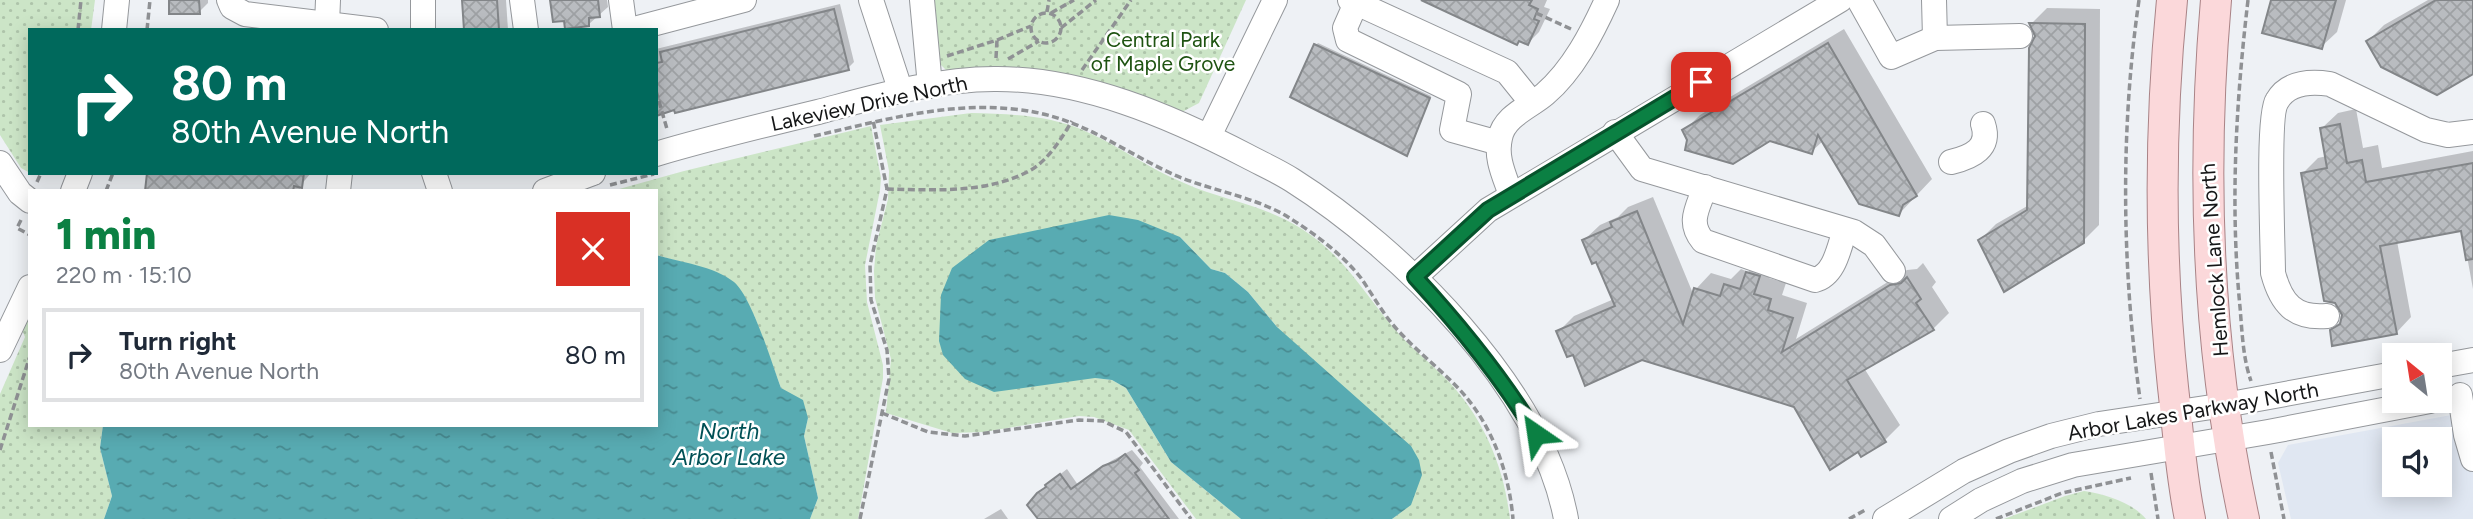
<!DOCTYPE html>
<meta charset="utf-8">
<style>
body{margin:0;font-family:Figtree,sans-serif;background:#f6f6f7;color:#1f2937;height:100vh;display:flex;flex-direction:column;font-size:26px;white-space:nowrap}
*{box-sizing:border-box;margin:0}
p{font-size:23px;color:#747a83}
.icon{flex:none;width:38px;height:38px;fill:none;stroke:currentColor;stroke-width:2;stroke-linecap:round;stroke-linejoin:round}
.map{position:relative;flex:1;overflow:hidden}
.drawer{position:absolute;left:28px;top:189px;width:630px;height:238px;display:flex;flex-direction:column;background:#fff;border-radius:0px;box-shadow:0 4px 18px #0003}
.drawer>*{flex:none}
.banner{position:absolute;left:28px;top:28px;width:630px;height:147px;border-radius:0px;box-shadow:0 4px 18px #0003;background:#00695c;color:#fff;overflow:hidden}
.needle{width:46px;rotate:330deg}
.tools{position:absolute;left:2382px;top:343px;display:grid;gap:14px}
.tools a{display:grid;place-items:center;width:70px;height:70px;border-radius:0px;background:#fff;box-shadow:0 4px 18px #0003;font-size:35px}
.pin{position:absolute;display:grid;place-items:center;width:60px;height:60px;color:#fff;margin:-30px;border-radius:14px;box-shadow:0 4px 10px #0006}
.me{position:absolute;width:77px;margin:-38px;rotate:328deg;stroke-linejoin:round;filter:drop-shadow(0 0 5px #0008)}
.turn{display:flex;align-items:center;gap:24px;height:147px;padding:0 28px;font-size:32px}
.turn .icon{width:91px;height:91px;stroke-width:2.5}
.turn b{display:block;font-size:49px;line-height:60px}
.round{display:grid;place-items:center;flex:none;width:74px;height:74px;border-radius:0px;background:#f6f6f7}
.summary{display:flex;align-items:center;justify-content:space-between;height:119px;padding:0 28px}
h1{font-size:42px;font-weight:800;line-height:52px;color:#0b8043}
ul{padding:0;list-style:none}
li{display:flex;align-items:center;gap:21px;height:94px;margin:0 14px 10px;padding:0 14px;border:4px solid #e0e1e3;border-radius:0px}
li div{flex:1}
li b{display:block;font-size:26px}
li em{font-style:normal}
.map>svg:first-child{display:block}
.built{fill:#e0e7f2;fill-rule:evenodd}
.green{fill:url(#green-dots)}
.water{fill:url(#water-ripples)}
.shadow{fill:#0003}
.building{fill:url(#building-cross-hatch);stroke:#838689;stroke-width:2}
.lines{fill:none;stroke-linecap:round;stroke-linejoin:round}
.minor-casing{stroke:#95989c;stroke-width:26}
.major-casing{stroke:#a98386;stroke-width:32}
.path{stroke:#8f9194;stroke-width:3.5;stroke-dasharray:7 3.5;stroke-linecap:butt}
.minor{stroke:#fff;stroke-width:24}
.major{stroke:#fbd8da;stroke-width:30}
.route-casing{stroke:#07532c;stroke-width:18}
.route{stroke:#0b8043;stroke-width:12}
.labels{text-anchor:middle;dominant-baseline:central;stroke-width:5;stroke-linejoin:round;paint-order:stroke}
.park-label{font-size:21px;fill:#1e5311;stroke:#fff}
.street-label{font-size:21px;fill:#151617;stroke:#fff}
.water-label{font-size:23px;font-style:italic;fill:#005055;stroke:#fff}
</style>
<div class="map">
<svg width="2473" height="519" viewBox="0 0 2473 519">
<defs>
<pattern id="green-dots" width="8" height="8" patternUnits="userSpaceOnUse" patternTransform="scale(1.75)"><rect width="8" height="8" fill="#cce5c7"/><path d="M2 2h.1M6 6h.1" fill="none" stroke="#aec4aa" stroke-width="1.8" stroke-linecap="round"/></pattern>
<pattern id="water-ripples" width="26" height="14" patternUnits="userSpaceOnUse" patternTransform="scale(1.75)"><rect width="26" height="14" fill="#58abb2"/><path d="M2 4q2-2 4 0t4 0M15 11q2-2 4 0t4 0" fill="none" stroke="#488a90"/></pattern>
<pattern id="building-cross-hatch" width="8" height="8" patternUnits="userSpaceOnUse" patternTransform="scale(1.75)"><rect width="8" height="8" fill="#b9bcc0"/><path d="M0 0l8 8M0 8l8-8" fill="none" stroke="#9ea1a4"/></pattern>
</defs>
<rect width="100%" height="100%" fill="#eef1f5"/>
<path class="built" d="M 2473,411 L 2473,519 L 2291,519 L 2278,463 L 2288,445 ZM 2394,439 L 2440,439 L 2440,485 L 2394,485 Z"/>
<g class="green">
<polygon points="0,0 95,0 91,30 30,30 30,173 21,168 0,135"/>
<polygon points="934,0 1246,0 1199,103 1182,112 947,71 938,62"/>
<path d="M 971,113 C 1010,114 1049,115 1085,131 C 1118,145 1149,169 1184,183 C 1224,201 1263,204 1302,229 C 1347,258 1365,296 1399,334 C 1415,352 1436,367 1452,385 C 1486,424 1504,468 1510,519 L 1392,519 L 1410,505 L 1277,327 L 1248,292 L 1225,273 L 1211,269 L 1180,237 L 1095,378 L 1112,380 L 1126,388 L 1171,462 L 1241,519 L 1196,519 L 1129,430 L 1094,417 L 1079,416 L 984,432 L 952,433 L 886,413 L 891,359 L 875,298 L 874,271 L 876,246 L 888,199 L 889,171 L 880,125 Z"/>
<polygon points="871,126 881,178 880,190 865,265 867,302 883,365 883,378 858,519 810,519 818,498 804,436 808,418 781,388 754,315 710,270 656,255 656,191 612,191 684,171"/>
<polygon points="30,310 30,425 103,425 100,448 112,496 104,519 0,519 0,394 25,337 21,327"/>
<path d="M 2084,491 C 2105,494 2133,503 2146,519 L 2004,519 L 2065,496 Z"/>
</g>
<g class="water">
<polygon points="1109,215 1138,220 1180,237 1211,269 1225,273 1248,292 1277,327 1411,446 1419,460 1422,475 1411,505 1392,519 1241,519 1171,462 1126,388 1112,380 1095,378 994,392 965,379 943,355 939,341 941,295 952,268 989,240"/>
<path d="M 656,255 C 680,262 714,266 734,282 C 752,297 772,364 781,388 L 803,400 L 808,418 L 804,436 L 818,498 L 810,519 L 104,519 L 112,496 L 100,448 L 103,425 L 656,425 Z"/>
</g>
<g class="shadow">
<polygon points="170,0 208,0 208,3 199,12"/>
<polygon points="464,0 506,0 508,30 466,30"/>
<polygon points="552,0 607,0 608,7 589,24"/>
<polygon points="1434,0 1547,0 1544,7 1550,9 1539,32 1528,43"/>
<polygon points="2272,0 2346,0 2337,32 2321,47"/>
<polygon points="2428,0 2473,0 2473,72 2368,41 2384,25"/>
<polygon points="840,4 854,62 848,68 675,108 656,114 656,49"/>
<polygon points="2047,8 2100,9 2099,225 2083,241 1980,240 1996,224 2029,205 2037,36 2031,24"/>
<polygon points="1844,29 1932,179 1899,214 1823,141 1811,152 1770,140 1689,140 1684,131 1700,115"/>
<polygon points="1318,43 1431,96 1409,151 1316,45"/>
<polygon points="2356,109 2363,148 2378,145 2382,168 2473,151 2473,289 2462,229 2397,241 2411,317 2396,333 2331,331 2342,320 2344,315 2303,173 2318,158 2327,156 2322,128 2338,113"/>
<polygon points="149,173 311,173 300,186 300,191 147,191"/>
<polygon points="1653,197 1694,296 1696,289 1711,273 1731,279 1741,269 1748,272 1763,257 1774,261 1769,278 1786,283 1782,295 1807,303 1796,339 1907,270 1917,269 1923,263 1936,282 1932,287 1949,313 1933,329 1864,368 1900,425 1885,440 1795,405 1642,358 1573,353 1558,332 1574,316 1614,299 1597,259 1584,240 1600,225 1618,217 1628,207"/>
<polygon points="1132,450 1143,463 1140,467 1179,519 1048,519 1038,494 1053,480 1067,469 1078,485 1111,461"/>
<polygon points="1001,509 1008,519 984,519"/>
</g>
<g class="building">
<polygon points="169,0 199,0 200,14 169,14"/>
<polygon points="462,0 497,0 499,30 464,30"/>
<polygon points="550,0 598,0 600,17 589,18 589,26 565,29 564,21 553,22"/>
<polygon points="1421,0 1532,0 1529,5 1538,9 1534,19 1539,21 1528,45 1519,41 1517,45"/>
<polygon points="2271,0 2336,0 2322,49 2262,33"/>
<polygon points="2436,0 2473,0 2473,74 2437,95 2381,67 2366,41"/>
<polygon points="834,9 849,70 675,113 674,110 656,116 656,63 662,62 660,52"/>
<polygon points="2029,23 2085,24 2084,243 2004,292 1978,240 2027,210 2029,48 2035,36"/>
<polygon points="1828,43 1917,196 1903,205 1899,216 1859,204 1818,135 1812,154 1770,141 1733,164 1685,150 1687,140 1682,130"/>
<polygon points="1314,44 1430,98 1407,156 1290,97"/>
<polygon points="2340,124 2347,163 2362,160 2366,182 2473,163 2473,259 2466,260 2461,231 2380,246 2397,334 2332,346 2330,330 2340,324 2342,315 2335,303 2324,301 2301,173 2327,168 2320,128"/>
<polygon points="147,173 304,173 302,188 294,186 293,191 145,191"/>
<polygon points="1637,211 1683,324 1694,288 1720,296 1724,284 1740,289 1746,272 1760,276 1754,294 1771,299 1768,310 1793,318 1782,352 1890,285 1901,283 1907,277 1921,299 1916,303 1934,330 1847,380 1886,442 1861,457 1858,452 1830,470 1794,407 1642,360 1585,386 1573,355 1567,357 1556,331 1615,306 1596,262 1592,264 1582,240 1612,227 1610,222"/>
<polygon points="1125,454 1139,470 1135,473 1169,519 1038,519 1027,505 1037,493 1046,487 1045,485 1060,474 1071,489 1103,466 1116,461"/>
</g>
<g class="lines">
<defs>
<g id="minor">
<polyline points="229,0 232,7 245,14 376,30"/>
<polyline points="423,0 423,30"/>
<polyline points="522,0 526,30"/>
<polyline points="621,0 625,30"/>
<polyline points="871,0 901,92"/>
<polyline points="922,0 930,86"/>
<polyline points="1350,0 1507,72 1532,103"/>
<polyline points="1859,0 1891,57 1935,38 2020,36"/>
<polyline points="1934,0 1935,38"/>
<polyline points="1356,3 1345,28 1348,40 1459,94 1452,130 1499,143"/>
<polyline points="327,24 328,0"/>
<polyline points="114,30 117,0"/>
<polyline points="630,30 744,0"/>
<polyline points="1615,132 1642,169 1854,232 1874,245 1893,271"/>
<polyline points="1209,136 1275,0"/>
<path d="M 656,154 C 710,138 764,125 818,112 C 875,97 935,79 994,79 C 1082,78 1170,116 1247,156 C 1262,164 1278,171 1292,180 C 1401,249 1542,388 1566,519"/>
<path d="M 1951,162 C 1972,157 1991,148 1983,124"/>
<polyline points="0,163 20,193 30,201"/>
<polyline points="434,173 440,191"/>
<path d="M 1705,187 C 1698,208 1687,222 1703,241 L 1815,280 C 1835,275 1839,247 1845,230"/>
<polyline points="73,191 80,173"/>
<polyline points="338,191 340,173"/>
<polyline points="545,191 593,173"/>
<path d="M 1511,195 C 1505,177 1495,158 1500,138 C 1504,116 1530,107 1545,94 C 1573,70 1592,33 1607,0"/>
<polyline points="1415,277 1488,210 1840,0"/>
<path d="M 2327,316 C 2294,319 2281,303 2273,273 C 2273,247 2267,116 2277,101 C 2288,82 2310,81 2330,84 L 2426,130 L 2448,135 L 2473,132"/>
<polyline points="0,350 30,287"/>
<polyline points="2440,366 2473,360"/>
<polyline points="2460,395 2466,435 2473,459"/>
<polyline points="1885,519 1964,471 2009,451 2051,436 2099,424 2225,405 2394,374"/>
<polyline points="1951,519 1981,500 2022,481 2073,465 2268,432 2430,401"/>
</g>
<g id="major">
<path d="M 2172,0 C 2159,132 2159,255 2173,387 C 2178,431 2181,475 2190,519"/>
<path d="M 2216,0 C 2201,173 2207,349 2244,519"/>
</g>
</defs>
<use href="#minor" class="minor-casing"/>
<use href="#major" class="major-casing"/>
<g class="path">
<path d="M 2139,0 C 2120,131 2122,268 2140,399"/>
<path d="M 2248,0 C 2236,102 2230,205 2240,307 C 2242,331 2243,359 2251,381"/>
<polyline points="1047,12 1049,0"/>
<circle cx="1046" cy="28" r="15"/>
<polyline points="1051,13 1074,0"/>
<polyline points="1536,13 1571,29"/>
<polyline points="1061,28 1096,0"/>
<polyline points="78,30 81,0"/>
<polyline points="147,30 150,0"/>
<polyline points="947,56 997,40 1031,26"/>
<polyline points="996,58 997,40"/>
<polyline points="1008,59 1039,41"/>
<polyline points="1082,70 1131,0"/>
<polyline points="656,91 667,129"/>
<path d="M 814,136 C 880,121 945,102 1013,109 C 1076,115 1111,144 1164,170 C 1203,190 1250,194 1288,217 C 1314,233 1342,254 1361,278 C 1372,294 1382,312 1394,326 C 1414,349 1438,367 1459,389 C 1492,424 1509,472 1513,519"/>
<polyline points="37,182 41,173"/>
<polyline points="610,185 654,174"/>
<path d="M 887,189 C 934,190 988,194 1031,170 C 1049,159 1061,139 1072,121"/>
<polyline points="106,191 113,173"/>
<polyline points="21,220 17,228 30,235"/>
<polyline points="882,413 928,432 965,436 1079,420 1103,421 1126,432 1191,519"/>
<polyline points="0,450 30,356"/>
<polyline points="2271,452 2284,519"/>
<polyline points="2151,473 2158,519"/>
<polyline points="860,519 889,379 887,350 871,300 870,265 887,189 873,120"/>
<polyline points="1849,519 1867,509"/>
<polyline points="1996,519 2062,493 2131,478"/>
</g>
<use href="#minor" class="minor"/>
<use href="#major" class="major"/>
</g>
<g class="lines">
<defs>
<path id="route" d="M 1536,434 C 1501,376 1460,326 1415,277 L 1488,210 L 1701,82"/>
</defs>
<use href="#route" class="route-casing"/>
<use href="#route" class="route"/>
</g>
<g class="labels">
<g class="park-label">
<text x="1163" y="39">Central Park<tspan x="1163" dy="24">of Maple Grove</tspan></text>
</g>
<g class="street-label">
<text transform="translate(869 103) rotate(-12)">Lakeview Drive North</text>
<text transform="translate(2214 260) rotate(-94)">Hemlock Lane North</text>
<text transform="translate(2193 411) rotate(-10)">Arbor Lakes Parkway North</text>
</g>
<g class="water-label">
<text x="729" y="431">North<tspan x="729" dy="26">Arbor Lake</tspan></text>
</g>
</g>
</svg>
<div class="tools">
<a><svg class="needle" viewBox="-14 -14 28 28"><path d="M0-13l5 13h-10z" fill="#e53935"/><path d="M0 13l5-13h-10z" fill="#747a83"/></svg></a>
<a><svg class="icon" aria-label="sound" viewBox="0 0 24 24"><path d="M4 9h4l5-4v14l-5-4H4zM17 9q2 3 0 6"/></svg></a>
</div>
<div class="pin" style="left:1701px;top:82px;background:#d93025"><svg class="icon" aria-label="arrive" viewBox="0 0 24 24"><path d="M6 21V4h12l-3 4 3 4H6"/></svg></div>
<svg class="me" style="left:1536px;top:434px" viewBox="-20 -20 40 40"><path d="M0-17L14 15 0 8-14 15z" fill="#0b8043" stroke="#fff" stroke-width="4"/></svg>
<div class="banner">
<div class="turn"><svg class="icon" aria-label="right" viewBox="0 0 24 24"><path d="M7 20v-9h11M14 6l5 5-5 5"/></svg><div><b>80 m</b>80th Avenue North</div></div>
</div>
<section class="drawer">
<div class="summary"><div><h1>1 min</h1><p>220 m · 15:10</p></div><a class="round" style="background:#d93025;color:#fff"><svg class="icon" aria-label="close" viewBox="0 0 24 24"><path d="M6 6l12 12M18 6L6 18"/></svg></a></div>
<ul>
<li><svg class="icon" aria-label="right" viewBox="0 0 24 24"><path d="M7 20v-9h11M14 6l5 5-5 5"/></svg><div><b>Turn right</b><p>80th Avenue North</p></div><em>80 m</em></li>
</ul>
</section>
</div>
